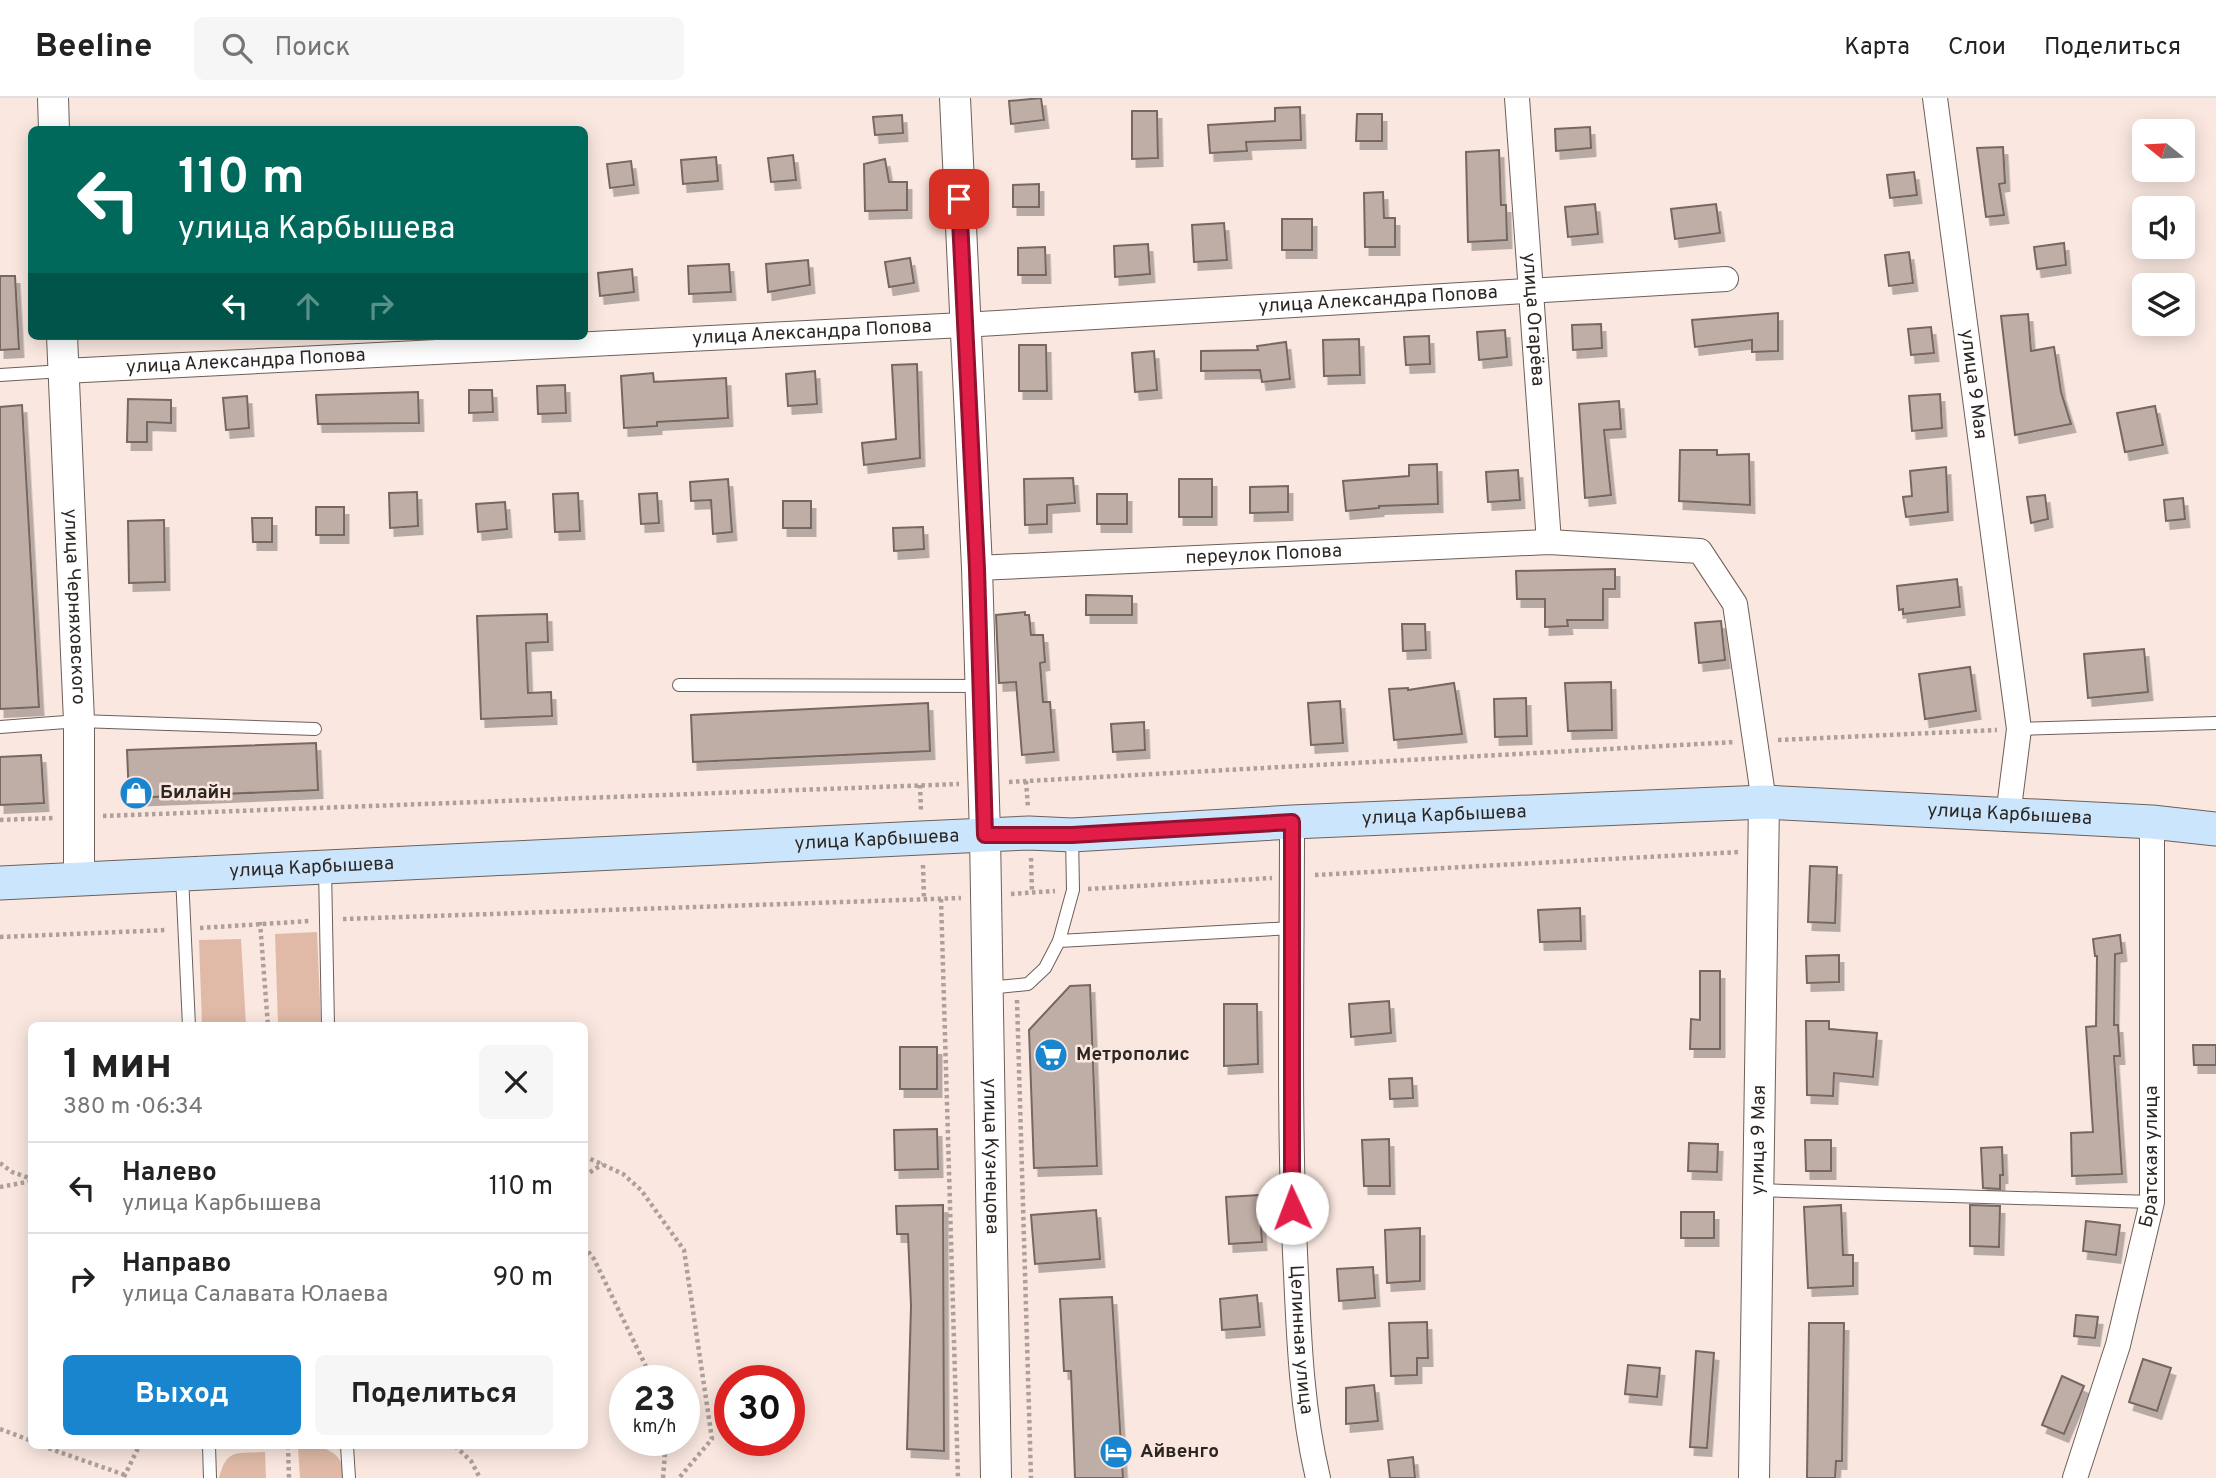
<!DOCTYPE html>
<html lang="ru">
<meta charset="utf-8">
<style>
body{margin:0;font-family:Overpass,sans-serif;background:#f6f6f6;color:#222;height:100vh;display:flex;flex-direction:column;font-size:26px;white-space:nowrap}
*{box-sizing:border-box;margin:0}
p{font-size:23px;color:#767676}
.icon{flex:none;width:38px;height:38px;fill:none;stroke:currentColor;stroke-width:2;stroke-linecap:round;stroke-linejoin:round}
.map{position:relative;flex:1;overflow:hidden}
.details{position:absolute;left:28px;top:924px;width:560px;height:427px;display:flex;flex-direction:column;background:#fff;border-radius:10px;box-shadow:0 4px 18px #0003}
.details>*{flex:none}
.guide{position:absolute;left:28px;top:28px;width:560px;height:214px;border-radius:10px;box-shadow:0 4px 18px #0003;background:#00695c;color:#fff;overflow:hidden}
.needle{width:46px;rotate:288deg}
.tools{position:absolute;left:2132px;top:21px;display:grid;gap:14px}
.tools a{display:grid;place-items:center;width:63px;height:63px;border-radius:10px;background:#fff;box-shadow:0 4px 18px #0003;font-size:35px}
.speed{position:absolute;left:609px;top:1267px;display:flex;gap:14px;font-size:35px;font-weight:700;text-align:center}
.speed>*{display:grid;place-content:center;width:91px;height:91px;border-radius:50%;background:#fff;box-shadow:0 4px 18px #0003;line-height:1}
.speed small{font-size:18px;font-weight:400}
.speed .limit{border:10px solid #d22;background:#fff;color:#111}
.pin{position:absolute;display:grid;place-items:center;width:60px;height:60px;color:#fff;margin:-30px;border-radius:14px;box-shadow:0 4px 10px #0006}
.me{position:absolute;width:77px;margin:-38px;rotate:358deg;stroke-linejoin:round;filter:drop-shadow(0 0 5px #0008)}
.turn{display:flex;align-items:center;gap:24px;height:147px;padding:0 35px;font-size:32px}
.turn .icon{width:91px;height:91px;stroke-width:2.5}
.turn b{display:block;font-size:49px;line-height:60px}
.lanes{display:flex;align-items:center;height:66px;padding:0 35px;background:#0003;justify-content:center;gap:35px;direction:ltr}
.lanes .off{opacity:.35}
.round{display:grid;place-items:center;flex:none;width:74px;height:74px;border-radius:10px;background:#f6f6f6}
.summary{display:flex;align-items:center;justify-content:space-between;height:119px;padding:0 35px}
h1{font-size:42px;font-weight:700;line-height:52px}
.button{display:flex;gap:14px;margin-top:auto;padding:14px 35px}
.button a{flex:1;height:80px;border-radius:10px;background:#1a85cf;color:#fff;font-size:28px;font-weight:700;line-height:80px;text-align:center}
.button a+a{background:#f6f6f6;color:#222}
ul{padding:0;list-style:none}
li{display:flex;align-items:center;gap:21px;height:91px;padding:0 35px;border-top:2px solid #e0e0e0}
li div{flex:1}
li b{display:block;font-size:26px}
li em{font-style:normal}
header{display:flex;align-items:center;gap:42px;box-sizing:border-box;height:98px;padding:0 35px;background:#fff;border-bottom:2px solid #e0e0e0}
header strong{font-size:33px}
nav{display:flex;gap:38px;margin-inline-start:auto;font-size:24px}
.search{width:490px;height:63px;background:#f6f6f6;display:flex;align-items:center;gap:18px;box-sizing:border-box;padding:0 24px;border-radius:10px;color:#767676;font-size:26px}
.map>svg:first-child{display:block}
.green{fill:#e0baa7}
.building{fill:#bfaea6;stroke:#766760;stroke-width:2;filter:url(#shadow)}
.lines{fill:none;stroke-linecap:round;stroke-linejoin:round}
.service-casing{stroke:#6e5f58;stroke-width:14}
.minor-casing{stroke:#6e5f58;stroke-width:26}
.tertiary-casing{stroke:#6e5f58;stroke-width:32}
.secondary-casing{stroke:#6e5f58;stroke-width:35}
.path{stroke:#ada09a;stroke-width:4.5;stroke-dasharray:3.5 3.5;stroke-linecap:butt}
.service{stroke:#fff;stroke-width:12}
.minor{stroke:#fff;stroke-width:24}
.tertiary{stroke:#fff;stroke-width:30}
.secondary{stroke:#cbe6fc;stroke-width:33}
.route-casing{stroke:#92132f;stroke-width:18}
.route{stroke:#e11d48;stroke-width:12}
.labels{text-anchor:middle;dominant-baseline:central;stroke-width:5;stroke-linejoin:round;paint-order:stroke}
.street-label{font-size:19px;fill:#2d2724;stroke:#fae8e0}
.poi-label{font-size:19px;font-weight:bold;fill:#2d2724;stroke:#fae8e0;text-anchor:start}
</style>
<header>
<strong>Beeline</strong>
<div class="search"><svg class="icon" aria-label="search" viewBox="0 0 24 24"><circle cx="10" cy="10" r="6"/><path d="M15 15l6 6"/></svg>Поиск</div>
<nav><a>Карта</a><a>Слои</a><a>Поделиться</a></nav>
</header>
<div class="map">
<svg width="2216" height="1380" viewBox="0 0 2216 1380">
<defs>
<filter id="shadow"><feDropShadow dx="4.5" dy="8" stdDeviation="0" flood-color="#0004"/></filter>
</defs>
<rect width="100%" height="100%" fill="#fae8e0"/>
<g class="green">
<polygon points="317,834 321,927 278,927 275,836"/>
<polygon points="241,841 246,927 202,927 199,842"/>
<path d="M 321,1349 C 338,1356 343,1361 343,1380 L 300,1380 L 298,1351 Z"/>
<path d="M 265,1354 L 266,1380 L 219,1380 C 227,1349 237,1356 265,1354 Z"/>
</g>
<g class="building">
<polygon points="1041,0 1044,22 1011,26 1009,3"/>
<polygon points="1300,9 1301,42 1246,44 1247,53 1210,55 1208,27 1275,23 1275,10"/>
<polygon points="1132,13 1157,13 1158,60 1132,61"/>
<polygon points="1357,16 1382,16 1382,43 1356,43"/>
<polygon points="902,17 903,35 875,37 873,19"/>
<polygon points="1590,29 1591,50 1556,53 1555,31"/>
<polygon points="2003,49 2005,85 1999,86 2004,117 1986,119 1977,50"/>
<polygon points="1499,52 1501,107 1506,107 1507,142 1468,144 1466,54"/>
<polygon points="793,57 796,82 771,84 768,60"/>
<polygon points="716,59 718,83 683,86 681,62"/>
<polygon points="885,61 889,84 907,84 907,112 865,113 864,66"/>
<polygon points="631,63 634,87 610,90 607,66"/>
<polygon points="1914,74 1917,97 1890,100 1887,77"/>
<polygon points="1039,86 1039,109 1013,109 1013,87"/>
<polygon points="1383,94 1384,120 1395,120 1395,149 1365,149 1364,95"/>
<polygon points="1595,106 1598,136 1568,139 1565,109"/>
<polygon points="1716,106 1720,135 1675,141 1671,111"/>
<rect x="1282" y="121" width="30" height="31"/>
<polygon points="1224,125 1227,162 1194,164 1192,127"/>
<polygon points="2064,145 2066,167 2037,171 2034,149"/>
<polygon points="1148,146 1150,176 1115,179 1114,148"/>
<polygon points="1045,149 1046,177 1018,177 1018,150"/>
<polygon points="1909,154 1913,185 1889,188 1885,157"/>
<polygon points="910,160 914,185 889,189 885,164"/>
<polygon points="808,162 810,187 768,194 766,166"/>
<polygon points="729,166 731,194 689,196 688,168"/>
<polygon points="632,171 634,194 600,198 598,175"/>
<polygon points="0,178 15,178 19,251 0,252"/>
<polygon points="1778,215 1778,253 1752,254 1752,242 1695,249 1692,222"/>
<polygon points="2028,216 2031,253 2054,249 2061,294 2071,326 2015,337 2001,218"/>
<polygon points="1601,226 1602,250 1573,252 1572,227"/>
<polygon points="1931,229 1934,255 1911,257 1908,231"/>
<polygon points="1505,232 1507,259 1479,262 1477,234"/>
<polygon points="1429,238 1430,266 1406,267 1404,239"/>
<polygon points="1359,241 1360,277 1324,278 1323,242"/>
<polygon points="1286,244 1290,281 1262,284 1260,272 1201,273 1201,253 1258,252 1257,248"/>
<polygon points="1019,247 1046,247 1047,293 1019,293"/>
<polygon points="1154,253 1157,292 1135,294 1132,255"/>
<polygon points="917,266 920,360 864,367 862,345 896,341 892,267"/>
<polygon points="815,273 817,306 788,308 786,276"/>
<polygon points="653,275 654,284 726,280 728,320 657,324 657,328 624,330 621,278"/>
<polygon points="565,287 566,315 538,316 537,288"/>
<polygon points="469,292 492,292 493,314 469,315"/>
<polygon points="418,294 419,325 318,326 316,297"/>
<polygon points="1940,296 1942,330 1912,333 1909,298"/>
<polygon points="247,298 249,330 226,332 223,300"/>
<polygon points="128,301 171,302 171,325 147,324 147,344 127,344"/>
<polygon points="1619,303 1621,331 1604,332 1611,397 1585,400 1579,306"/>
<polygon points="22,307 39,609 0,611 0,309"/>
<polygon points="2155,308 2163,347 2125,354 2117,315"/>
<polygon points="1680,352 1717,352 1717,357 1749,356 1750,407 1679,403"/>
<polygon points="1437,366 1438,406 1379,408 1379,410 1346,413 1343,383 1409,378 1409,367"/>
<polygon points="1946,369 1948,414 1906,419 1903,399 1912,398 1910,373"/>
<polygon points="1518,372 1520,402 1488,404 1486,374"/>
<polygon points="1073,380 1075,405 1047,407 1047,426 1025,427 1024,381"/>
<polygon points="728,381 732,434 713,436 711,402 691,403 690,384"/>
<rect x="1179" y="381" width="33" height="38"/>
<polygon points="1288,388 1288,414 1250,415 1250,389"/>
<polygon points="417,394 418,428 390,430 389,395"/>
<polygon points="578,395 580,433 555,434 553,396"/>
<polygon points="657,395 659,425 641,426 639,396"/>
<rect x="1097" y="396" width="30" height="30"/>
<polygon points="2045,397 2048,421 2031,425 2027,399"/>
<polygon points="2183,400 2185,421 2166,423 2164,402"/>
<rect x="783" y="403" width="28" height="27"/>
<polygon points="505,404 507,431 478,434 476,406"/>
<rect x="316" y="409" width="28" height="28"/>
<polygon points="252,420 272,420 272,444 253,444"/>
<polygon points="164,422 165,484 129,485 128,423"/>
<polygon points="923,429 924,451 894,453 893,430"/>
<polygon points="1615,471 1615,491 1603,491 1603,522 1567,522 1568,528 1545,529 1545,501 1517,501 1516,473"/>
<polygon points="1957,481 1960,509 1903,516 1903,511 1899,512 1897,488"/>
<polygon points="1086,497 1132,498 1132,517 1086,517"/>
<polygon points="1025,514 1025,517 1029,517 1031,537 1043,537 1045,564 1040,565 1043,604 1050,604 1054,654 1022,657 1016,584 999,585 996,517"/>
<polygon points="547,516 548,544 526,545 528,595 551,594 552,618 481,621 477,518"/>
<polygon points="1721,523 1725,562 1699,565 1695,525"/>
<polygon points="1402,526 1425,526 1426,552 1403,553"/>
<polygon points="2144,551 2148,594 2088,600 2084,556"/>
<polygon points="1970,569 1976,613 1925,621 1919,576"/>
<polygon points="1611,584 1612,632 1568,633 1565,585"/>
<polygon points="1454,585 1462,636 1394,642 1389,591 1408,590 1408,592"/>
<polygon points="1526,600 1527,638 1495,639 1494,601"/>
<polygon points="1340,603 1343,645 1311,647 1308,605"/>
<polygon points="928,605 930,653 693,664 691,617"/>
<polygon points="1144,624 1145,652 1113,654 1111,626"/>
<polygon points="316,645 318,692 129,700 127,652"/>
<polygon points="41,657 44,705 0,707 0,659"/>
<polygon points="1810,768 1837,769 1835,825 1808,824"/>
<polygon points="1580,810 1581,843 1540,844 1538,812"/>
<polygon points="2120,837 2122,855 2115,856 2114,927 2118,927 2120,958 2114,958 2122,1076 2072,1078 2071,1035 2093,1034 2086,929 2096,928 2097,858 2095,858 2093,841"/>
<polygon points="1839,857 1839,884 1807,885 1806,858"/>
<polygon points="1700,873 1720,873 1720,951 1690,951 1691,921 1700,922"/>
<polygon points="1090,887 1097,1068 1034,1070 1029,932 1070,888"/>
<polygon points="1389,903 1391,935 1351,939 1349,906"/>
<polygon points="1224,906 1257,906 1258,966 1224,968"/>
<polygon points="1806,923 1829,923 1829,931 1877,935 1873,979 1834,975 1833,998 1807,997"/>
<polygon points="2193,947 2216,947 2216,967 2194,967"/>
<rect x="900" y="949" width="37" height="42"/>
<polygon points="1412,980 1413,1000 1390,1001 1389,981"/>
<polygon points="937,1031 938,1071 895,1072 894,1032"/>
<polygon points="1389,1041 1390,1088 1364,1088 1362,1042"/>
<polygon points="1805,1042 1831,1042 1831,1073 1806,1073"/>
<polygon points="1689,1045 1718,1046 1717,1074 1688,1073"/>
<polygon points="2002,1049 2003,1077 2000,1077 2000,1091 1983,1090 1981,1050"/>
<polygon points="1259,1097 1262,1144 1229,1146 1226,1099"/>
<polygon points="943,1107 944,1353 907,1351 911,1208 908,1136 897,1136 896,1108"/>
<polygon points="1841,1107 1843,1157 1853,1157 1853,1188 1808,1190 1804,1109"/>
<polygon points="1970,1107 2000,1108 1999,1149 1970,1148"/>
<polygon points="1096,1112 1100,1161 1035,1166 1031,1117"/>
<rect x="1681" y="1114" width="33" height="26"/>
<polygon points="2086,1123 2120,1127 2116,1157 2083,1153"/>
<polygon points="1420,1130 1420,1183 1387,1185 1385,1132"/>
<polygon points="1373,1169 1375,1200 1339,1203 1337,1171"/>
<polygon points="1257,1197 1260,1229 1222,1232 1220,1201"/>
<polygon points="1112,1199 1123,1380 1075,1380 1071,1273 1064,1273 1060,1201"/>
<polygon points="2076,1217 2098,1219 2095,1240 2074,1238"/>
<polygon points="1427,1224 1428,1260 1417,1260 1417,1277 1391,1278 1389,1225"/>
<polygon points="1809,1225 1844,1225 1842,1363 1836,1363 1835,1380 1807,1380"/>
<polygon points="1696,1253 1714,1255 1707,1350 1690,1349"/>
<polygon points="2143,1261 2171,1270 2157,1313 2129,1304"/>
<polygon points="1628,1267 1660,1270 1657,1299 1625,1296"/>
<polygon points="2062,1278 2084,1288 2064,1336 2042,1327"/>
<polygon points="1374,1287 1378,1323 1346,1326 1346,1290"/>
<polygon points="1413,1359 1415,1380 1390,1380 1388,1362"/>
</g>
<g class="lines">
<defs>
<g id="service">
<polyline points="0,277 63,273"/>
<polyline points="679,587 980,588"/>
<polyline points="0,629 79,623 315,631"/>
<polyline points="2019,631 2216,625"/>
<polyline points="325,770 328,928"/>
<polyline points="182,778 189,928"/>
<polyline points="1059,843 1292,830"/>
<polyline points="988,890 1028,886 1045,870 1059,843 1073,792 1072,738"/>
<polyline points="1757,1092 2152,1104"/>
<polyline points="209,1348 210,1380"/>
<polyline points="347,1348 349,1380"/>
</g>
<g id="minor">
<path id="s1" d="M 1517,0 L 1549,444"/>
<path id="s2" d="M 1935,0 L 2019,631 L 2008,718"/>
<path id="s3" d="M 64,273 L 963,227 L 1726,181"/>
<path id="s4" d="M 977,470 L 1549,444 L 1700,453 L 1735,506 L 1764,704"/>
<path id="s5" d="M 1292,724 C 1292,874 1288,1025 1296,1175 C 1299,1244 1302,1313 1318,1380"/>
<path id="s6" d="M 2075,1380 L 2118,1247 L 2152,1104 L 2152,724"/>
</g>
<g id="tertiary">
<polyline points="53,0 54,32"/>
<path id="s7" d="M 955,0 L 977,470 L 985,737 L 996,1380"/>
<path id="s8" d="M 62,238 L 79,623 L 79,780"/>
<path id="s9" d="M 1754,1380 L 1764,704"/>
</g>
<g id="secondary">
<path id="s10" d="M 0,785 L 921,740 L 1029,735 L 1072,737 L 1292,724 L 1764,704 L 2152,724 L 2216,731"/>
</g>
</defs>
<use href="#service" class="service-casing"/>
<use href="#minor" class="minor-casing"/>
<use href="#tertiary" class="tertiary-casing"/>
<use href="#secondary" class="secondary-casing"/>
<g class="path">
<polyline points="1778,642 1997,632"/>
<polyline points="1026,683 1028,710"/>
<polyline points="1009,684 1735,644"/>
<polyline points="920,687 921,713"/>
<polyline points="103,718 959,686"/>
<polyline points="0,722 53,720"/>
<polyline points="1031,760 1032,794"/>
<polyline points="923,767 924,801"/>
<polyline points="1315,777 1740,754"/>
<polyline points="1088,791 1272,780"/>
<polyline points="1011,796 1055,793"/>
<polyline points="941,801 958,1380"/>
<polyline points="343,821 961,800"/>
<polyline points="260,824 268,928"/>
<polyline points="200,830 310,823"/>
<polyline points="0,839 167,832"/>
<polyline points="1017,902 1031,1380"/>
<polyline points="584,1058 623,1076 641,1092 684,1152 712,1341 679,1380"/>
<polyline points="0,1065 12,1074 32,1081"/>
<polyline points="584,1078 603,1066"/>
<polyline points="0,1089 32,1083"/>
<polyline points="584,1148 594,1161 653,1283"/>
<polyline points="32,1172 32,1189"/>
<polyline points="0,1331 32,1343"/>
<polyline points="42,1348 125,1377"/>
<polyline points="288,1348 289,1380"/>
<polyline points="455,1348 471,1363 480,1380"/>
<polyline points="124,1379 139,1348"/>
<polyline points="663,1380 666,1342"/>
</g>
<use href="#service" class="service"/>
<use href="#minor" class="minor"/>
<use href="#tertiary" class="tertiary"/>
<use href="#secondary" class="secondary"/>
</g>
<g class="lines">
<defs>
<polyline id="route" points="959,101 977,471 985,737 1072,737 1292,724 1292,1110"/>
</defs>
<use href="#route" class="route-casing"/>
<use href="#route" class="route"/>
</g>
<defs>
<symbol id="shop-disc" viewBox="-11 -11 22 22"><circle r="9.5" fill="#1a85cf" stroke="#fae8e0"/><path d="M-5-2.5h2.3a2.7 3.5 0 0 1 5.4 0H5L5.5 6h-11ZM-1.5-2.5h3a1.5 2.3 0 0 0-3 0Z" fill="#fff"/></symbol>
<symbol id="supermarket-disc" viewBox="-11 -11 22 22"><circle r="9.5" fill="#1a85cf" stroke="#fae8e0"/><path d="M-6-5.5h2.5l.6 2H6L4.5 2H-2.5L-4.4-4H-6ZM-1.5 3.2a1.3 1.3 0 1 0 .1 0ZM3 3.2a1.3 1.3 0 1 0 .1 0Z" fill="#fff"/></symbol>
<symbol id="hotel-disc" viewBox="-11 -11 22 22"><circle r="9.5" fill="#1a85cf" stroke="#fae8e0"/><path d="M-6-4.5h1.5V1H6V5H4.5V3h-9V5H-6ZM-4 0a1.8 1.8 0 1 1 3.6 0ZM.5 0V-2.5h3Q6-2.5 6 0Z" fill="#fff"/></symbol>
</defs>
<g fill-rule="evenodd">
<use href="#shop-disc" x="117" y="676" width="38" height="38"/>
<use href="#supermarket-disc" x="1032" y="938" width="38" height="38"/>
<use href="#hotel-disc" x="1097" y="1335" width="38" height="38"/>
</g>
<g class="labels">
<g class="street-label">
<text stroke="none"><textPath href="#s3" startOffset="1316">улица Александра Попова</textPath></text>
<text stroke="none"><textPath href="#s1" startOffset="222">улица Огарёва</textPath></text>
<text stroke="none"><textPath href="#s3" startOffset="749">улица Александра Попова</textPath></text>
<text stroke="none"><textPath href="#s3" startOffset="182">улица Александра Попова</textPath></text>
<text stroke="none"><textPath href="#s2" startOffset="289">улица 9 Мая</textPath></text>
<text stroke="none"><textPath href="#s4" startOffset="287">переулок Попова</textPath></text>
<text stroke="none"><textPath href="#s8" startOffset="271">улица Черняховского</textPath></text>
<text stroke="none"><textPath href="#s10" startOffset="2012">улица Карбышева</textPath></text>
<text stroke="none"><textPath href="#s10" startOffset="1446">улица Карбышева</textPath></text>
<text stroke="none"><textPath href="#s10" startOffset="878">улица Карбышева</textPath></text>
<text stroke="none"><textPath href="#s10" startOffset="312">улица Карбышева</textPath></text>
<text stroke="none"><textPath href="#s9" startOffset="338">улица 9 Мая</textPath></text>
<text stroke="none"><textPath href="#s6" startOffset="332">Братская улица</textPath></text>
<text stroke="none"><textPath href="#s7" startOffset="1059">улица Кузнецова</textPath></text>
<text stroke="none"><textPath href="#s5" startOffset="518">Целинная улица</textPath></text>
</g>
<g class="poi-label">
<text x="160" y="695">Билайн</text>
<text x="1076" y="957">Метрополис</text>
<text x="1140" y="1354">Айвенго</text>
</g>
</g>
</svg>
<div class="tools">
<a><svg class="needle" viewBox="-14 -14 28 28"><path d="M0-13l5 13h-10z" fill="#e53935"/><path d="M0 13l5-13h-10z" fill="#767676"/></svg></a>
<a><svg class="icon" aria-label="sound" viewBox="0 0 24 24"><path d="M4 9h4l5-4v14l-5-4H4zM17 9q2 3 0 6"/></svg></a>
<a><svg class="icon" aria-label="layers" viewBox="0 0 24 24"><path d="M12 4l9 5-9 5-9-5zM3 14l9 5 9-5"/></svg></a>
</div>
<div class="speed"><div>23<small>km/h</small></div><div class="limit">30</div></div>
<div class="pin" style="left:959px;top:101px;background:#d93025"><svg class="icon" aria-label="arrive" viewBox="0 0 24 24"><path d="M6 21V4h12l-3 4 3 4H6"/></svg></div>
<svg class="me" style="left:1292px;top:1110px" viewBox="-20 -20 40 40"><circle r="19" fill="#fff"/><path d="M0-13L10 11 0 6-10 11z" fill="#e11d48"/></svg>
<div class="guide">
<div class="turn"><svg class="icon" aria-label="left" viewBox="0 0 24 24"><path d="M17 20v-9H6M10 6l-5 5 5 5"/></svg><div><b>110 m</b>улица Карбышева</div></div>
<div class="lanes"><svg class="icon" aria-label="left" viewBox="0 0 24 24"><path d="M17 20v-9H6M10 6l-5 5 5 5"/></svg><svg class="icon off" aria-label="ahead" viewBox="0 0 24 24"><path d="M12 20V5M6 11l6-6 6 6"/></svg><svg class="icon off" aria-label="right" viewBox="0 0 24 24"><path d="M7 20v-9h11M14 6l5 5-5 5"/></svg></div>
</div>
<section class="details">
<div class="summary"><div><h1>1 мин</h1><p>380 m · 06:34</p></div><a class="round"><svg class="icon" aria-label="close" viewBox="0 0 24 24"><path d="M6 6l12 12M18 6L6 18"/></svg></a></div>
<ul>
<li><svg class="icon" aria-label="left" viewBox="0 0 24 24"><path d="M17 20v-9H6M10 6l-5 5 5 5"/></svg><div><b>Налево</b><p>улица Карбышева</p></div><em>110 m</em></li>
<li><svg class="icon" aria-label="right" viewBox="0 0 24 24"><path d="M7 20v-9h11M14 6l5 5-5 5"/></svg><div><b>Направо</b><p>улица Салавата Юлаева</p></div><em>90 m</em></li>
</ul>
<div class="button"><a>Выход</a><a>Поделиться</a></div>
</section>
</div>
